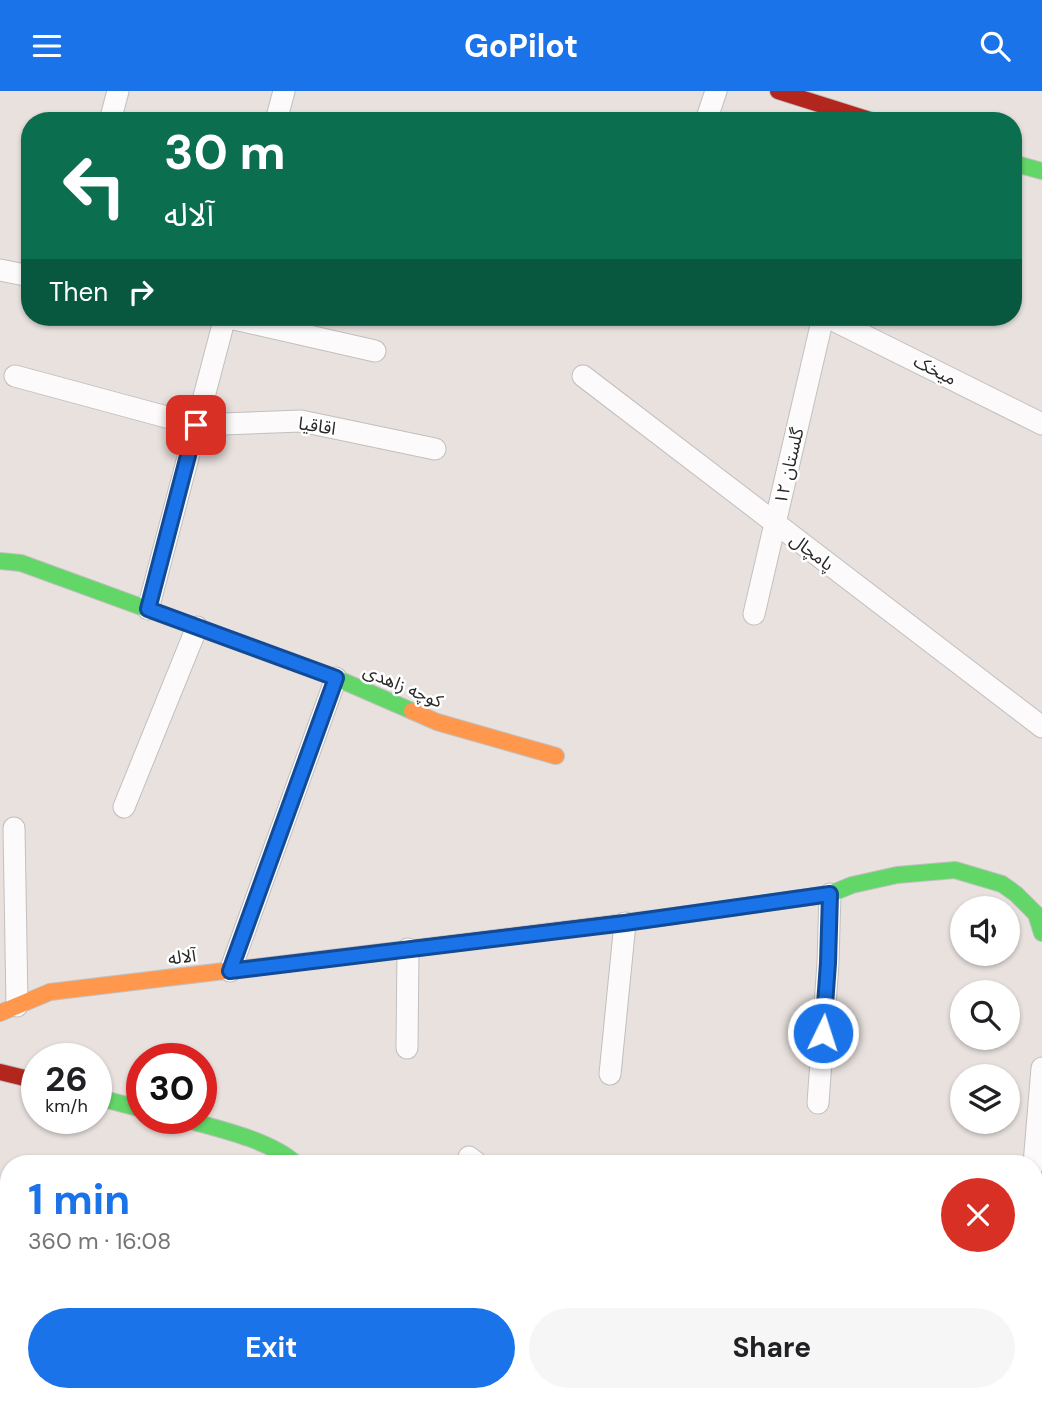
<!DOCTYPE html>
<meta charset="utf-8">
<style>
body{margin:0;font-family:"DM Sans","Noto Sans Arabic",sans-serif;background:#f6f6f6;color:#202124;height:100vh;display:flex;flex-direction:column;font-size:26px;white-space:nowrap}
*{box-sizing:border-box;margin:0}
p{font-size:23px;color:#757577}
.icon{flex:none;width:38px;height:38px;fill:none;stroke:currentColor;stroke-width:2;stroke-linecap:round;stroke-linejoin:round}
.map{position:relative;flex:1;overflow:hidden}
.drawer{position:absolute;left:0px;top:1064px;width:1043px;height:247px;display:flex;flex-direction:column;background:#fff;border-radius:28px 28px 0 0;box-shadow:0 2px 5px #0004}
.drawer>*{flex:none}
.top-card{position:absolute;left:21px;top:21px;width:1001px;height:214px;border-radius:28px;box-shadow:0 2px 5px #0004;background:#0b6e4f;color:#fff;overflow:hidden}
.tools{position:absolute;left:950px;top:805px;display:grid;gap:14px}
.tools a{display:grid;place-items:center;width:70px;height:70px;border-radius:50%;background:#fff;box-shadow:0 2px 5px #0004;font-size:35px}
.speed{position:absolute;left:21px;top:952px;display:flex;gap:14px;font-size:35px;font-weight:700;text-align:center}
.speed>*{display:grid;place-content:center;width:91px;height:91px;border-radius:50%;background:#fff;box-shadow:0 2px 5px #0004;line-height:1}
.speed small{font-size:18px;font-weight:400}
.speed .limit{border:10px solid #d22;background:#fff;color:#111}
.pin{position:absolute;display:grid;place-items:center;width:60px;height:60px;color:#fff;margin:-30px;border-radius:14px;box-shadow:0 4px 10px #0006}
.me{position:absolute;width:77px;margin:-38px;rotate:4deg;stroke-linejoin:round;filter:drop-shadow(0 0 5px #0008)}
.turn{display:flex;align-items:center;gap:24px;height:147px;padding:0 28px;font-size:32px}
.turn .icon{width:91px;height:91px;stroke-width:2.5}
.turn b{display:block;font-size:49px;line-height:60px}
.then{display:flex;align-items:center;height:66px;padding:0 28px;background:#0003;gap:14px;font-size:26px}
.round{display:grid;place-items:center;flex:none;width:74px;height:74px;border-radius:37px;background:#f6f6f6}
.summary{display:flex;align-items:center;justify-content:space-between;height:119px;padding:0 28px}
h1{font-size:42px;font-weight:700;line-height:52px;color:#1a73e8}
.button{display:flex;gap:14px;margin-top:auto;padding:14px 28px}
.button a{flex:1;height:80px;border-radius:42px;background:#1a73e8;color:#fff;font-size:28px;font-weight:700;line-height:80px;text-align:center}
.button a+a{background:#f6f6f6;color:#202124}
header{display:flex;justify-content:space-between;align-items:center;height:91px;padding:0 28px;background:#1a73e8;color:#fff;font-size:32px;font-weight:700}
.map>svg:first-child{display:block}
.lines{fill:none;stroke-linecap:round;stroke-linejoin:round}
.street-casing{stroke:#c1bfc0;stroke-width:23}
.fast-casing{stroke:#c1bfc0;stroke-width:18}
.slow-casing{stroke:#c1bfc0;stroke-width:18}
.jam-casing{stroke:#c1bfc0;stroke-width:18}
.street{stroke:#fcfafa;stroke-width:21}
.fast{stroke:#63d668;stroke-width:16}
.slow{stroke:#ff974d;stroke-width:16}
.jam{stroke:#b3261e;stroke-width:16}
.route-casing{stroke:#114b97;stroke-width:18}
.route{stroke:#1a73e8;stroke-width:12}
.labels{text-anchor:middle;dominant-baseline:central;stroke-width:5;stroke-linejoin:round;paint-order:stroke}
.street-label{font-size:18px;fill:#292929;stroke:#fff}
</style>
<header><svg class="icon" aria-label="menu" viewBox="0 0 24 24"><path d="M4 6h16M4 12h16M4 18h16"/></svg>GoPilot<svg class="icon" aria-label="search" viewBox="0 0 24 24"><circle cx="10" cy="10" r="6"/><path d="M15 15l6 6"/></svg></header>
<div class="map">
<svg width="1042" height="1310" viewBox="0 0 1042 1310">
<rect width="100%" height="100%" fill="#e8e1de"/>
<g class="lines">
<defs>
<g id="street">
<polyline points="110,30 118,0"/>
<polyline points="276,30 284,0"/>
<polyline points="706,30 716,0"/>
<polyline points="0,179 30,185"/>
<polyline points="225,226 375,260"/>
<polyline points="827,226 1042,333"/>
<polyline points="15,285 196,334 301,330 435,358"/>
<polyline points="583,285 1042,636"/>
<polyline points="148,518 225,226"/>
<polyline points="754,523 823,226"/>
<polyline points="124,716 197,536"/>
<polyline points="14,737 17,915"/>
<polyline points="230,880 336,587"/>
<polyline points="407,957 408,858"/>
<polyline points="610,983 625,832"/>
<polyline points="818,1012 828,872 830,803"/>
<polyline points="469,1066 478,1073"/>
<polyline points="1034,1073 1042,977"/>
<polyline points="1021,1302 1028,1310"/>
<polyline points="319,1310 333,1302"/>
<polyline points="631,1310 636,1302"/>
</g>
<g id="fast">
<polyline points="1013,72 1042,80"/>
<polyline points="0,470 21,472 336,587 412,620"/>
<polyline points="667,826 830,803 852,794 897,784 955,779 1002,793 1016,803 1036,823 1042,842"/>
<polyline points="96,1006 142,1018"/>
<path d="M 179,1027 C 212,1036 272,1049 296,1073"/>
<polyline points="578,1302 589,1310"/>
</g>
<g id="slow">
<polyline points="412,620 437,631 556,665"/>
<polyline points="0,922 50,901 407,858"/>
<polyline points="0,1173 9,1183"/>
</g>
<g id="jam">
<polyline points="778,0 873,30"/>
<polyline points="407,858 667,826"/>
<polyline points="0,981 37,990"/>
<polyline points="82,1302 87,1310"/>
</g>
</defs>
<use href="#street" class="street-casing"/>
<use href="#fast" class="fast-casing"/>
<use href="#slow" class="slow-casing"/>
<use href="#jam" class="jam-casing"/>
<use href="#street" class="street"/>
<use href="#fast" class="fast"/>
<use href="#slow" class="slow"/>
<use href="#jam" class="jam"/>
</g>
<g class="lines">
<defs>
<polyline id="route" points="196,334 148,518 336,587 230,880 625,832 830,803 828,872 823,942"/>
</defs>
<use href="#route" class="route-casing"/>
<use href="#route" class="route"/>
</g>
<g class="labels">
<g class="street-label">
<text transform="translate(935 279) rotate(27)">میخک</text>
<text transform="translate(317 335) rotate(9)">اقاقیا</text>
<text transform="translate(789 375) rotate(-77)">گلستان ۱۲</text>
<text transform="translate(812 461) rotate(37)">پامچال</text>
<text transform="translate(403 595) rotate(23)">کوچه زاهدی</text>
<text transform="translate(182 866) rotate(-7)">آلاله</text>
</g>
</g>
</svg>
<div class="tools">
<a><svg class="icon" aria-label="sound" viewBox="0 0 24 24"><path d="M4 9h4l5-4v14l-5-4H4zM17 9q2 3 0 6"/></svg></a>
<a><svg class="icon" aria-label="search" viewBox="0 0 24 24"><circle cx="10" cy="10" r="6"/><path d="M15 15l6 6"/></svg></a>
<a><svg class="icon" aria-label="layers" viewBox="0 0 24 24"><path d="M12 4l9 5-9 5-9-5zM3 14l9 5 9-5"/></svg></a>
</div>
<div class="speed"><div>26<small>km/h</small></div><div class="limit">30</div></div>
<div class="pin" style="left:196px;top:334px;background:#d93025"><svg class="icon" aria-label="arrive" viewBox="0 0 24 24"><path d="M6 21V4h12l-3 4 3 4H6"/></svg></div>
<svg class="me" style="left:823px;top:942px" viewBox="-20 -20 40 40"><circle r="17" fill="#1a73e8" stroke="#fff" stroke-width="3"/><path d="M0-11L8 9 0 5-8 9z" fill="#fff"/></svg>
<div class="top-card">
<div class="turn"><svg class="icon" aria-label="left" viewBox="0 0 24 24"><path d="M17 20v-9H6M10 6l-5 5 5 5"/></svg><div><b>30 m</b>آلاله</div></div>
<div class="then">Then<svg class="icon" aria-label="right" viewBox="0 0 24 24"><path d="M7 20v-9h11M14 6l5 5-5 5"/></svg></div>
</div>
<section class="drawer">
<div class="summary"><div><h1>1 min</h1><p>360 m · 16:08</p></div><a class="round" style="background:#d93025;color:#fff"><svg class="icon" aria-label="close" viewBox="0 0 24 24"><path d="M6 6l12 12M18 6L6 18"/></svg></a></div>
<div class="button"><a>Exit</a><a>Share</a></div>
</section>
</div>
